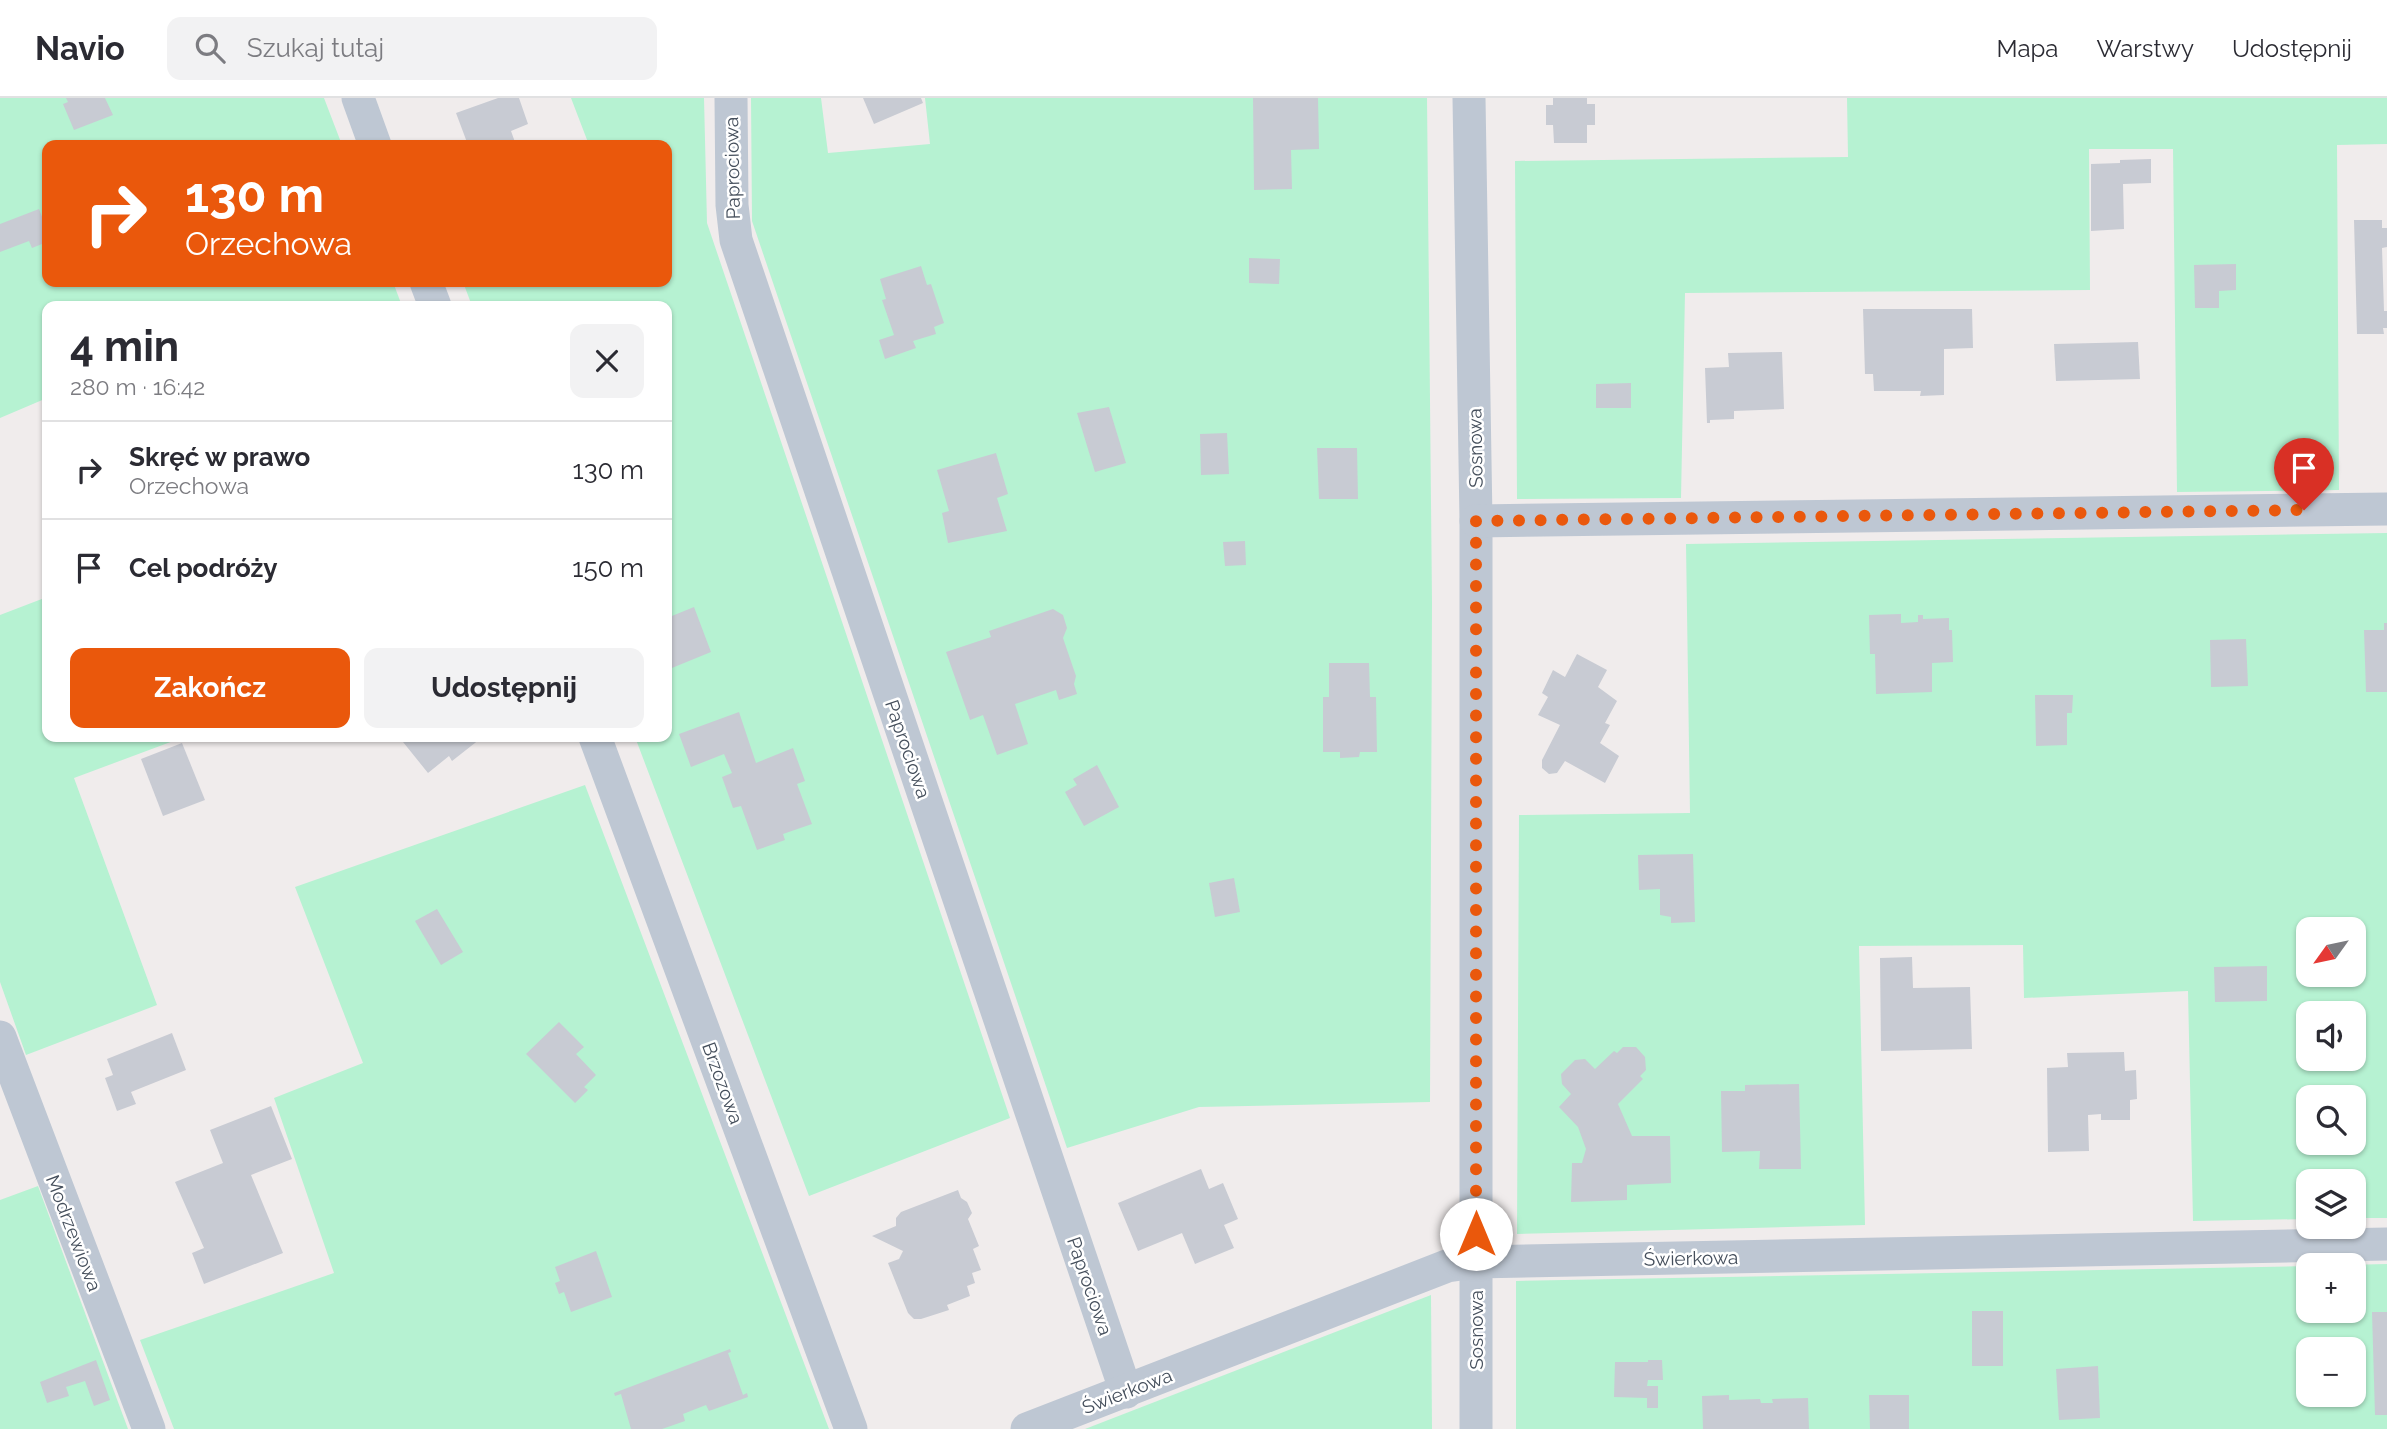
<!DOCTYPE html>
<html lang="pl">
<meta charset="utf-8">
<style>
body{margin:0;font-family:Raleway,sans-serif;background:#f2f2f3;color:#2b2b33;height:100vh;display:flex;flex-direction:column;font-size:26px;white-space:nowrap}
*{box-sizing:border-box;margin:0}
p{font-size:23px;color:#7c7c81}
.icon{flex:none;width:38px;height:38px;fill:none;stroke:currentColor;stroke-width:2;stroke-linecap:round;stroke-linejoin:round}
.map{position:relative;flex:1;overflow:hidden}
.details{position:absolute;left:42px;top:203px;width:630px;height:441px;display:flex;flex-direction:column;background:#fff;border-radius:14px;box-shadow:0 2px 5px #0004}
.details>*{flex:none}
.hud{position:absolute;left:42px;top:42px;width:630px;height:147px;border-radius:14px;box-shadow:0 2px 5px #0004;background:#ea580c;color:#fff;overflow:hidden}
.needle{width:46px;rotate:237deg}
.fabs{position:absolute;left:2296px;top:819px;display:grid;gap:14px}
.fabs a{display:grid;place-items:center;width:70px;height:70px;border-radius:14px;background:#fff;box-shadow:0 2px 5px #0004;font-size:35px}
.pin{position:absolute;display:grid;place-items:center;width:60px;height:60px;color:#fff;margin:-72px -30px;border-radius:50% 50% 50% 0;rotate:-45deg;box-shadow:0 0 7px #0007}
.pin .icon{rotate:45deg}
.me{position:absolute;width:77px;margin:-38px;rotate:0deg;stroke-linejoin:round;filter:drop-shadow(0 0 5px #0008)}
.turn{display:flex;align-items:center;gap:24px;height:147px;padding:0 28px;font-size:32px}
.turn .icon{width:91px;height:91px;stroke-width:2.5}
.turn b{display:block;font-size:49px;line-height:60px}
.round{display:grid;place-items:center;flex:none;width:74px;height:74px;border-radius:14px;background:#f2f2f3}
.overview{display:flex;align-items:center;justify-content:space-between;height:119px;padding:0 28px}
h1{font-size:42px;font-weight:700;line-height:52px}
.button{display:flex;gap:14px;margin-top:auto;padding:14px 28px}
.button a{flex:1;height:80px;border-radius:14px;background:#ea580c;color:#fff;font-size:28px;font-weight:700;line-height:80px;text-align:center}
.button a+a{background:#f2f2f3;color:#2b2b33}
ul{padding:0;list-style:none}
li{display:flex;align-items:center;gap:21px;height:98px;padding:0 28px;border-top:2px solid #e1e1e2}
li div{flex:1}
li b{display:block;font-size:26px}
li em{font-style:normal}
header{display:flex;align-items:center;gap:42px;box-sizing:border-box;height:98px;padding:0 35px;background:#fff;border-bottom:2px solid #e1e1e2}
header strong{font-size:33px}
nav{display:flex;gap:38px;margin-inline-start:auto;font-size:24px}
.search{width:490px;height:63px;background:#f2f2f3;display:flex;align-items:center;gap:18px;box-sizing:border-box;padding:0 24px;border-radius:14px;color:#7c7c81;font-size:26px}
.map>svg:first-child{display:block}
.green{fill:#b6f2d2;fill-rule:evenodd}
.building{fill:#c8cbd3}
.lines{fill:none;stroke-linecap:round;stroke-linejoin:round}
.minor{stroke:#bec7d3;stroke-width:33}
.route{stroke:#ea580c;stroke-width:12;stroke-dasharray:0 21.6}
.labels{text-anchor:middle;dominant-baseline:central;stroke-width:5;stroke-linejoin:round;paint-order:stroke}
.street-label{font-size:19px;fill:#444e5b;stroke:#fff}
</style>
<header>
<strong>Navio</strong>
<div class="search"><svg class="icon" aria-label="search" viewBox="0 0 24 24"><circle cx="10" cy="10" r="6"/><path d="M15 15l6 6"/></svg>Szukaj tutaj</div>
<nav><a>Mapa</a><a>Warstwy</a><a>Udostępnij</a></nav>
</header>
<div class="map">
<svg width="2387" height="1331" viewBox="0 0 2387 1331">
<rect width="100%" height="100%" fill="#f0ecec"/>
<g class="green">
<polygon points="0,0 324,0 342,47 47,47 47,184 393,184 402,208 47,208 47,300 0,320"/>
<polygon points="571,0 704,0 707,125 1010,1020 809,1098 635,639 667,639 667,208 472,208 463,184 667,184 667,47 589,47"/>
<polygon points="751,0 821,0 828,55 930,46 925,0 1427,0 1432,504 1430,1004 1199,1009 1067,1050 752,123"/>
<polygon points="1847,0 2387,0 2387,46 2337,47 2339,392 2177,394 2173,51 2089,51 2090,192 1685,195 1681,400 1517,401 1515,63 1848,59"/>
<path d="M 2387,435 L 2387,1120 L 2354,1120 L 2354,1083 L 2308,1083 L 2308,1121 L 2193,1123 L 2188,893 L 2024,900 L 2023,847 L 1859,848 L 1865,1127 L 1517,1136 L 1519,717 L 1690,715 L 1686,446 ZM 2308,831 L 2354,831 L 2354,877 L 2308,877 ZM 2308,915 L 2354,915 L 2354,961 L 2308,961 ZM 2308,999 L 2354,999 L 2354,1045 L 2308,1045 Z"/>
<polygon points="47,499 47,639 184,639 74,680 157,907 26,957 0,884 0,517"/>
<polygon points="585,687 829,1331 174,1331 140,1242 334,1175 274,1000 363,965 295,789"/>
<polygon points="38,1088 128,1331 0,1331 0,1102"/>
<path d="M 2387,1166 L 2387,1331 L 1516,1331 L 1516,1183 L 2308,1168 L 2308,1213 L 2354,1213 L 2354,1167 L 2344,1167 ZM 2308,1251 L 2354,1251 L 2354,1297 L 2308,1297 Z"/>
<polygon points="1431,1197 1432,1331 1085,1331"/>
</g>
<g class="building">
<polygon points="66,0 105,0 113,17 74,32 63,6 68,4"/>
<polygon points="498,0 519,0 528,26 511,33 516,47 468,47 456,15"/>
<polygon points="863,0 921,0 923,5 874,26"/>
<polygon points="1253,0 1318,0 1319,51 1291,52 1292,91 1254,92"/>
<polygon points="1553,0 1587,0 1587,6 1595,6 1595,27 1587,27 1587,45 1554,45 1553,27 1546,27 1546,7 1553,7"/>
<polygon points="2151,61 2151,85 2123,86 2124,131 2091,133 2091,66 2120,65 2120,62"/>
<polygon points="39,111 47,132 47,144 32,150 29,143 0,154 0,126"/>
<polygon points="2354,122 2382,122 2382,130 2387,130 2387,149 2382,150 2384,213 2387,213 2387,230 2383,230 2384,236 2357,236"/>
<polygon points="1249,160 1280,161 1279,186 1249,185"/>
<polygon points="2236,166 2236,192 2219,193 2219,210 2195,210 2194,167"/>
<polygon points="921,168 927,187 931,186 944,225 934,229 936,236 913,243 916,250 885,261 879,242 894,237 882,202 886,201 880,181"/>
<polygon points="1863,211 1972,211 1973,250 1944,251 1944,297 1920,298 1921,293 1874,293 1873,276 1865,276"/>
<polygon points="2138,244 2140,281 2056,283 2054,246"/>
<polygon points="1782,254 1784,311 1734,313 1734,321 1710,322 1710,325 1707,325 1705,270 1729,269 1728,255"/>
<polygon points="1631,285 1631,310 1596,310 1596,286"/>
<polygon points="1109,309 1126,365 1095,374 1077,315"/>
<polygon points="1227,335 1229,376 1201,377 1200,336"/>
<polygon points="1317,350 1357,350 1358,401 1319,401"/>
<polygon points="996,355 1008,396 997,400 1007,433 948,445 942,415 949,413 937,372"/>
<polygon points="1245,443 1246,467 1225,468 1223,444"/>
<polygon points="694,509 711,554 667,572 667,528 670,527 667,520"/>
<polygon points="1053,511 1063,517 1067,530 1063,540 1076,578 1074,586 1077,596 1059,602 1056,592 1015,606 1028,646 997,657 983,617 970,622 946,554 991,539 989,533"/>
<polygon points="1901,516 1901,525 1918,524 1918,517 1923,517 1923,521 1949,520 1949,532 1952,532 1953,564 1932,565 1932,594 1876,596 1875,556 1870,556 1869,517"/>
<polygon points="2384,525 2387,525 2387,594 2366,594 2364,532 2384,532"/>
<polygon points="2246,541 2248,588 2211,589 2210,542"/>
<polygon points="1577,556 1607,572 1598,589 1617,603 1605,625 1610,627 1600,645 1619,658 1605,685 1565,663 1557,675 1549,676 1542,670 1542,662 1560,627 1538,617 1548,599 1542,595 1553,572 1565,579"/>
<polygon points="1329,565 1369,565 1370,599 1376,599 1377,654 1360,654 1359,659 1340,660 1340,654 1323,654 1323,599 1329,599"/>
<polygon points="2035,597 2073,597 2072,615 2067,615 2067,647 2036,648"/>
<polygon points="739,614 756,665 793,650 805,683 797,686 812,726 783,736 785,742 757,752 741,708 733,710 722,679 732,675 724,656 691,669 679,636"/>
<polygon points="399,639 479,639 480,641 452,663 449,658 428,675"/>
<polygon points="182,645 205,702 163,718 141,661"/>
<polygon points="1097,667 1119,709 1084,728 1065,694 1077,687 1073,681"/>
<polygon points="1693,756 1695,824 1671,825 1671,819 1660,817 1660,791 1639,792 1638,757"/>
<polygon points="1234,780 1240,814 1215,819 1209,785"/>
<polygon points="437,811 463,854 441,867 415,823"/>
<polygon points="1912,859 1913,890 1970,889 1972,951 1881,953 1880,860"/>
<polygon points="2267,868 2267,903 2215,904 2214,869"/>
<polygon points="559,924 584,949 576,956 596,977 584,989 588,992 575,1005 526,956"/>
<polygon points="172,935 186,972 131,994 136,1006 117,1013 105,980 113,977 107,961"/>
<polygon points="1623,949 1636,949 1645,959 1646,972 1640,978 1643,981 1618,1006 1632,1038 1670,1038 1671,1085 1627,1087 1627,1102 1571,1104 1572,1065 1582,1065 1586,1051 1578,1029 1559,1009 1571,996 1562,986 1561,976 1575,962 1585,961 1595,971 1614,953 1617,955"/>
<polygon points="2124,954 2125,973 2136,972 2137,1001 2130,1002 2130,1022 2101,1022 2101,1016 2088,1017 2089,1053 2048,1054 2047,970 2068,969 2067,955"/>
<polygon points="1799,986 1801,1071 1759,1071 1760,1053 1722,1054 1721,993 1745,993 1745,987"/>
<polygon points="271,1008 292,1061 251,1077 283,1155 204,1186 192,1155 204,1150 175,1084 223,1065 210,1032"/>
<polygon points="1201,1071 1209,1091 1223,1085 1238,1121 1224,1127 1234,1150 1195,1166 1182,1135 1138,1153 1118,1105"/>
<polygon points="958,1092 961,1100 967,1104 972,1115 968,1121 979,1148 973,1151 981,1172 972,1175 975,1185 967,1188 970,1198 947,1207 949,1212 921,1221 914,1221 908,1215 888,1165 899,1161 903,1153 872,1138 896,1128 896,1120 901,1114"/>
<polygon points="596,1153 612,1199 571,1214 564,1194 559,1196 555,1185 560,1183 555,1169"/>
<rect x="1972" y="1213" width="31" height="55"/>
<polygon points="2372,1214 2387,1214 2387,1317 2375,1317"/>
<polygon points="730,1251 731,1254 728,1255 743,1297 747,1295 748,1299 709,1313 706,1307 683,1316 685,1323 662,1331 631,1331 621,1296 615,1298 614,1295"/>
<polygon points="96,1262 110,1302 94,1308 85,1283 66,1289 69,1298 47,1305 40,1284"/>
<polygon points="1648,1262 1662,1262 1663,1282 1648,1282 1647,1288 1658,1288 1658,1310 1647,1310 1647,1300 1614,1299 1615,1264 1648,1264"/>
<polygon points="2098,1268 2100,1320 2059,1322 2056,1271"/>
<polygon points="1729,1297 1729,1302 1760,1301 1761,1305 1773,1305 1772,1301 1808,1300 1809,1331 1703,1331 1702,1298"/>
<polygon points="1869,1297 1909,1297 1909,1331 1870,1331"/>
</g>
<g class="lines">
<g class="minor">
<polyline points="358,0 375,47"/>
<polyline points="731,0 732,107 736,142 1126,1294"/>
<polyline points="1469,0 1476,423 1476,1331"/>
<polyline points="426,184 435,208"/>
<polyline points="1476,423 2387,411"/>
<polyline points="595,639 851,1331"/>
<polyline points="0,939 149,1331"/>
<polyline points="1027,1331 1447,1168 1476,1164 2387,1146"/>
</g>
</g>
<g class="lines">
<polyline class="route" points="1476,1136 1476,423 2304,412"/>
</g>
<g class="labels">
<g class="street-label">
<text transform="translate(732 70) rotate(-91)">Paprociowa</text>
<text transform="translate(1475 350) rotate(-91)">Sosnowa</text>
<text transform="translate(908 651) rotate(71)">Paprociowa</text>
<text transform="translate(723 985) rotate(70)">Brzozowa</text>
<text transform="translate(74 1135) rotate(69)">Modrzewiowa</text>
<text transform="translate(1691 1160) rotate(-1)">Świerkowa</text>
<text transform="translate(1090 1188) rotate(71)">Paprociowa</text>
<text transform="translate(1476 1232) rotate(-90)">Sosnowa</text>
<text transform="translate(1127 1293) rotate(-21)">Świerkowa</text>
</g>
</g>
</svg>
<div class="fabs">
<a><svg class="needle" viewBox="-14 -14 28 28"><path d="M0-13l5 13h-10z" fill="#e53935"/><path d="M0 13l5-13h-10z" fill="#7c7c81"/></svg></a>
<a><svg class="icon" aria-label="sound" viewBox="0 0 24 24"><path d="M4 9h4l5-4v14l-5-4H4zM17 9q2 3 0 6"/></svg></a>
<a><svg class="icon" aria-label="search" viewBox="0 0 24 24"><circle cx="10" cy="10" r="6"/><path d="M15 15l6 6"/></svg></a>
<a><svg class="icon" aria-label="layers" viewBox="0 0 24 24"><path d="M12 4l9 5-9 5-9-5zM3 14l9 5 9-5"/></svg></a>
<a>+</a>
<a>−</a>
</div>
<div class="pin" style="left:2304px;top:412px;background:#d93025"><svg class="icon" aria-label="arrive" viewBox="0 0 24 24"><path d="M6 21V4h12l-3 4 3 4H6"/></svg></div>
<svg class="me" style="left:1476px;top:1136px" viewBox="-20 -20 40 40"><circle r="19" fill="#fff"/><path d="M0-13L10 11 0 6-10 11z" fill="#ea580c"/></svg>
<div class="hud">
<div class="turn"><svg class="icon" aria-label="right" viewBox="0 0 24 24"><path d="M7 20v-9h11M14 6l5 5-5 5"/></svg><div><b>130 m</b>Orzechowa</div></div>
</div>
<section class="details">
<div class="overview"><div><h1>4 min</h1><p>280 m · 16:42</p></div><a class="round"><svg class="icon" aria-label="close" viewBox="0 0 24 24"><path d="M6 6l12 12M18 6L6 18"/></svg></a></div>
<ul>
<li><svg class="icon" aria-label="right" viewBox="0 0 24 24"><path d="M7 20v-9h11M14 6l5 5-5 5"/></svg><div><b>Skręć w prawo</b><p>Orzechowa</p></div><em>130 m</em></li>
<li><svg class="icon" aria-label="arrive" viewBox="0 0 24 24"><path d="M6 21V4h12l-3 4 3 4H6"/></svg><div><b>Cel podróży</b></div><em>150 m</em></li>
</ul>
<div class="button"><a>Zakończ</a><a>Udostępnij</a></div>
</section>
</div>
